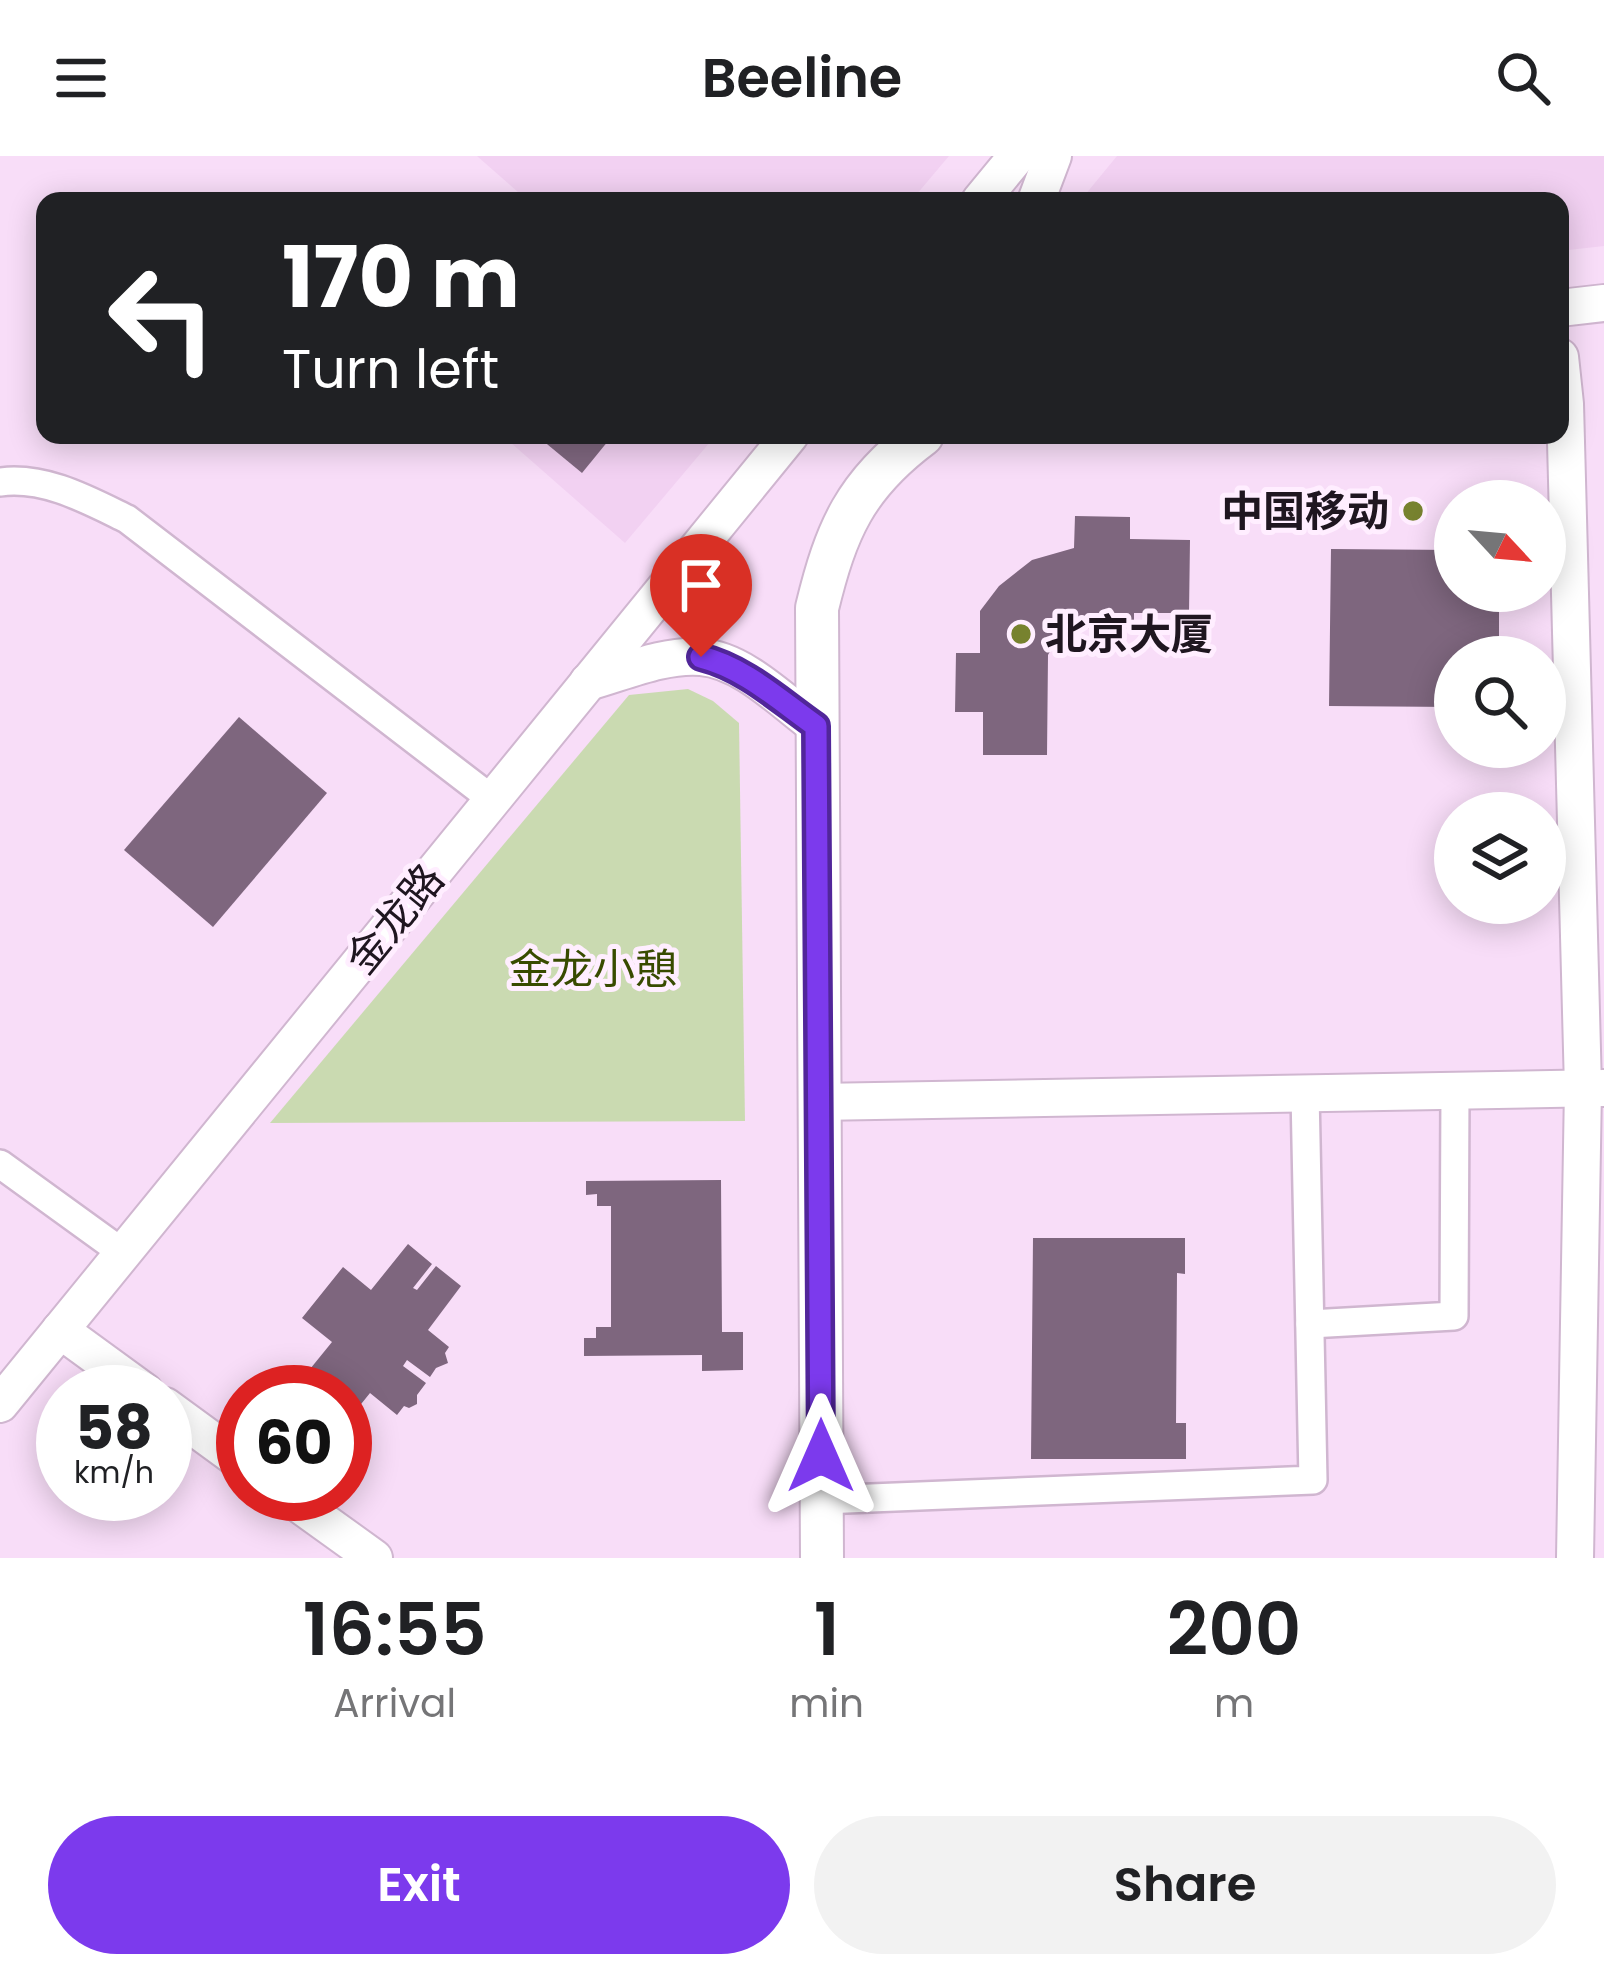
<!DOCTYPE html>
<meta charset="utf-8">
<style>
body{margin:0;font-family:Poppins,"Noto Sans SC",sans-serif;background:#f2f2f2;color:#202124;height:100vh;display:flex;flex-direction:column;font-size:45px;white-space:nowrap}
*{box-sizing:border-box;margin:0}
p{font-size:39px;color:#757577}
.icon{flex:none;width:66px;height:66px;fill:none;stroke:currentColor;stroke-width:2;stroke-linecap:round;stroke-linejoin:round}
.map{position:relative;height:1402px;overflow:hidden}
.panel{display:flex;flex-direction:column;background:#fff;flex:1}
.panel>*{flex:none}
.top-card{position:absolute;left:36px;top:36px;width:1533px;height:252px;border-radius:24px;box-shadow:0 6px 30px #0003;background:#202124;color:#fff;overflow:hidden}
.needle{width:78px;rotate:116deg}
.fabs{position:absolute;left:1434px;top:324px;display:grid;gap:24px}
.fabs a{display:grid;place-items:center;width:132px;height:132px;border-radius:50%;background:#fff;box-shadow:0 6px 30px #0003;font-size:60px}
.speed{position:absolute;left:36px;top:1209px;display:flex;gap:24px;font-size:60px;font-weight:700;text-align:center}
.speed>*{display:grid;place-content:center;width:156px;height:156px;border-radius:50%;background:#fff;box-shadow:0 6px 30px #0003;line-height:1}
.speed small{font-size:30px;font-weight:400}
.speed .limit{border:18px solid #d22;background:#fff;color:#111}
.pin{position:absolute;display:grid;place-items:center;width:102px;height:102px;color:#fff;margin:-123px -51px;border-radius:50% 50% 50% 0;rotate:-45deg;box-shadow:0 0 12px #0007}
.pin .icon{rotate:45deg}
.me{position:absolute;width:132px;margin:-66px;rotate:0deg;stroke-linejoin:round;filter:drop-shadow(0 0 9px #0008)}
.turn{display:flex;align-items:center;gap:42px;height:252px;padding:0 48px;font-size:54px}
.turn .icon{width:156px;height:156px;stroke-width:2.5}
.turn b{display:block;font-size:84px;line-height:102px}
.eta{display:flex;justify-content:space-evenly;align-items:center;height:204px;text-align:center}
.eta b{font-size:72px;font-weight:600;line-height:84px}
.primary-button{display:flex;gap:24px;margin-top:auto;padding:24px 48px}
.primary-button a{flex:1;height:138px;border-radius:72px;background:#7c3aed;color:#fff;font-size:48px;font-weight:600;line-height:138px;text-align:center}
.primary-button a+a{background:#f2f2f2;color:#202124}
header{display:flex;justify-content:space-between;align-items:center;height:156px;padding:0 48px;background:#fff;font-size:54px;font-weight:600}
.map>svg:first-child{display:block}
.built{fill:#f2d1f2}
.green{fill:#cadab1}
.building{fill:#7e667e}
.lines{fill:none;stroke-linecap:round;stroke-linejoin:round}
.street-casing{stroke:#d0b6d0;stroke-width:32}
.secondary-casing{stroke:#d0b6d0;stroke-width:40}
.primary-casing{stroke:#d0b6d0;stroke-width:46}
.street{stroke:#fff;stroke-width:27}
.secondary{stroke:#fff;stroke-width:36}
.primary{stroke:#fff;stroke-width:42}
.route-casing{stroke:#51269a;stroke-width:30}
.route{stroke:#7c3aed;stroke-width:21}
.poi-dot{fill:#77822f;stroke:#fef;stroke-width:4.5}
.labels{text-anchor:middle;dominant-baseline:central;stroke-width:10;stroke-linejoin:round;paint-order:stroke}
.poi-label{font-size:42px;font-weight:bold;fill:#1f1620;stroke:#fef;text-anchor:end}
.street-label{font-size:42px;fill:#1f1620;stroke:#fef}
.park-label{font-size:42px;fill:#384b00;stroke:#fef}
</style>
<header><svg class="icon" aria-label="menu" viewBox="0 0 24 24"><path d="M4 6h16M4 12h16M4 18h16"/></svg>Beeline<svg class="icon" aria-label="search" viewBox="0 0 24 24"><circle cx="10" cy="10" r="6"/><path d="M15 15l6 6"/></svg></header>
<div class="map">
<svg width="1604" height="1402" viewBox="0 0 1604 1402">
<rect width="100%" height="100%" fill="#f8ddf8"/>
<g class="built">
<polygon points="477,0 949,0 911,45 528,45"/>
<polygon points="1117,0 1604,0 1604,90 1560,95 1560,45 1080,45"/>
<polygon points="502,279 716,279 625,387"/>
</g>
<polygon class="green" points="688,533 713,545 739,567 745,965 270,967 629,539"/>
<g class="building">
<polygon points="536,279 613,279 582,317"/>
<polygon points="1075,360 1130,361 1130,383 1190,384 1189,457 1134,457 1134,473 1067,472 1057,482 1048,499 1047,599 983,599 983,556 955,556 956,497 980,497 980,455 999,430 1032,404 1074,392"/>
<polygon points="1331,393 1455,394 1455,435 1499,435 1499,501 1455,501 1455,551 1329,550"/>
<polygon points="239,561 327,637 213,771 124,694"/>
<polygon points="721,1024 722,1176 743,1176 743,1214 702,1215 702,1199 584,1200 584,1182 596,1182 596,1171 611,1171 611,1050 597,1050 597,1038 586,1039 586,1025"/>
<polygon points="1033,1082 1185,1082 1185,1118 1177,1117 1176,1267 1186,1267 1186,1303 1031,1303"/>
<polygon points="408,1088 432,1108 413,1132 417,1134 436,1110 461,1130 428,1174 449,1191 445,1197 448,1207 436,1212 430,1221 407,1204 403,1210 426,1227 417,1239 417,1248 409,1252 404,1250 397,1259 370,1237 345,1268 345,1236 340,1236 344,1231 334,1224 324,1236 293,1234 332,1186 302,1162 343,1111 371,1134"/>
</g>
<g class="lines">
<defs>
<g id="street">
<path d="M 0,326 C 45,320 88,344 127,363 L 493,644"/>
<polyline points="0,1008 123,1097"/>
<polyline points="1310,1168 1454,1160 1455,935"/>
<polyline points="822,1344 1313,1324 1305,937"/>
</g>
<g id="secondary">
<polyline points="980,45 1017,0"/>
<polyline points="1036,45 1053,0"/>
<polyline points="1560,152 1604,147"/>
<polyline points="1560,201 1565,248 1583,932 1575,1402"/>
<path d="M 588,526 C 624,516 664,498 701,501 C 743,504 783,546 816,570"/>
<polyline points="818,946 1604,932"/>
<polyline points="60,1174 145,1236"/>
<polyline points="0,1248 790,279"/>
<polyline points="165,1250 243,1307"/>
<polyline points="285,1338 374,1402"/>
</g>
<path id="primary" d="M 822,1402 L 817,452 C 836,374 855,329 922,279"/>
</defs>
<use href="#street" class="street-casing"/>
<use href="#secondary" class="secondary-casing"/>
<use href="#primary" class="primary-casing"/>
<use href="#street" class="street"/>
<use href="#secondary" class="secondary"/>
<use href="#primary" class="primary"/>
</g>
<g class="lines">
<defs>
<path id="route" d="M 701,501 C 745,512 779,544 816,570 L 821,1300"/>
</defs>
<use href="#route" class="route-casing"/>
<use href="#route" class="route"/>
</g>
<g class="poi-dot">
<circle cx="1413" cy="355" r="12"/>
<circle cx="1021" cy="478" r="12"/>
</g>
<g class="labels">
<g class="poi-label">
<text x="1389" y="355">中国移动</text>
<text x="1045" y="478" text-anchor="start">北京大厦</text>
</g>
<g class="street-label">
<text transform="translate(395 763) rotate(-51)">金龙路</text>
</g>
<g class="park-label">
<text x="593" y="813">金龙小憩</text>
</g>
</g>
</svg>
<div class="fabs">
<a><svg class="needle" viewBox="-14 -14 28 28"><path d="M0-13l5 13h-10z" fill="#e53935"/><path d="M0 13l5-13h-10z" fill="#757577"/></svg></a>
<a><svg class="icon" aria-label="search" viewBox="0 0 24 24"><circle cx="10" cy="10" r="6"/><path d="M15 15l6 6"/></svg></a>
<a><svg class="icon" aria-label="layers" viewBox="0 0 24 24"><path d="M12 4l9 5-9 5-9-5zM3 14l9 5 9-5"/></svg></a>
</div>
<div class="speed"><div>58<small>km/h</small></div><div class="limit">60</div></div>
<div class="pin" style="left:701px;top:501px;background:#d93025"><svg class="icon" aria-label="arrive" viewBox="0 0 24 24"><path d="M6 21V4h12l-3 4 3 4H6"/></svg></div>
<svg class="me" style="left:821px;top:1300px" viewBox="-20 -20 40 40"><path d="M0-17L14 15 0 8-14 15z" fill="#7c3aed" stroke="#fff" stroke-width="4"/></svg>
<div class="top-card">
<div class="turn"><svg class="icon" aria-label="left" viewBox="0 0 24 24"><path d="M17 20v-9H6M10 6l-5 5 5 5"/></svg><div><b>170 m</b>Turn left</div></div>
</div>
</div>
<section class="panel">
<div class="eta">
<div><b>16:55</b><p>Arrival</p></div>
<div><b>1</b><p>min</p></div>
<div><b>200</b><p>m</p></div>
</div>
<div class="primary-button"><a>Exit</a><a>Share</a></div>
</section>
